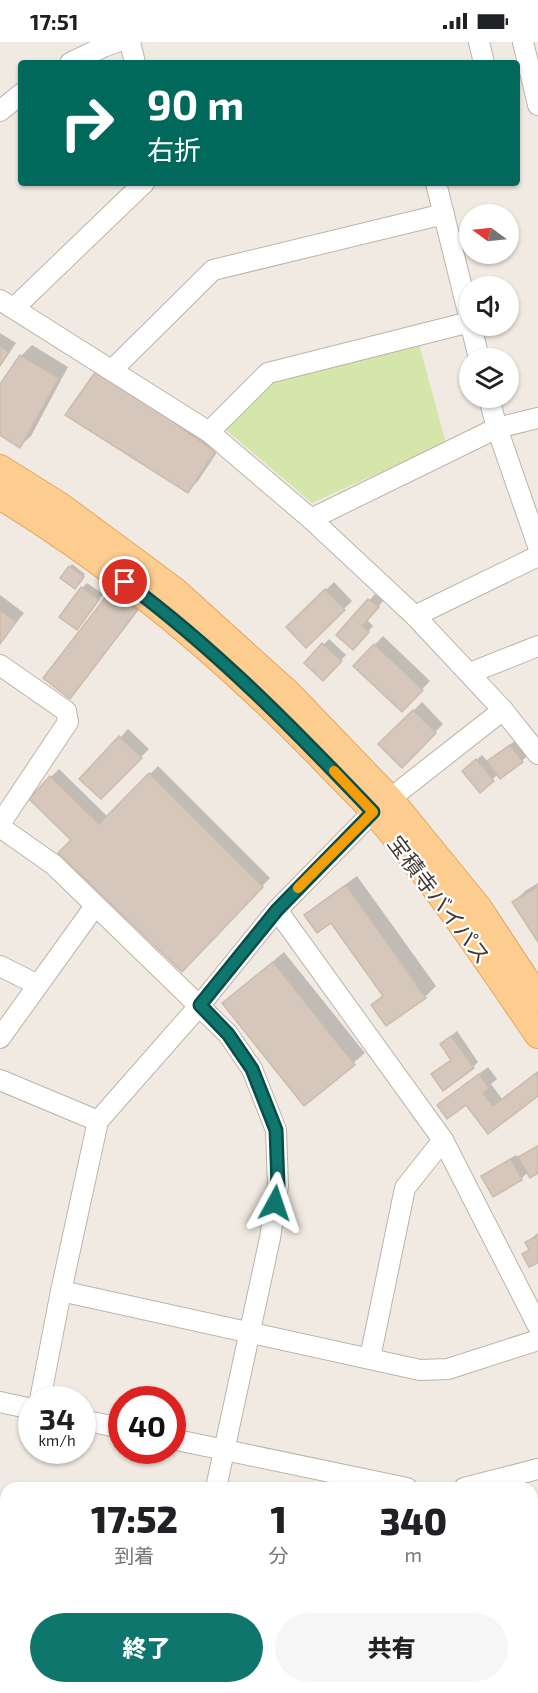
<!DOCTYPE html>
<html lang="ja">
<meta charset="utf-8">
<style>
body{margin:0;font-family:"Exo 2","Noto Sans JP",sans-serif;background:#f6f6f6;color:#202124;height:100vh;display:flex;flex-direction:column;font-size:22px;white-space:nowrap}
*{box-sizing:border-box;margin:0}
p{font-size:20px;color:#757577}
.icon{flex:none;width:33px;height:33px;fill:none;stroke:currentColor;stroke-width:2;stroke-linecap:round;stroke-linejoin:round}
.map{position:relative;flex:1;overflow:hidden}
.side{position:absolute;left:0px;top:1440px;width:538px;height:212px;display:flex;flex-direction:column;background:#fff;border-radius:18px 18px 0 0;box-shadow:0 2px 4px #0004}
.side>*{flex:none}
.top-card{position:absolute;left:18px;top:18px;width:502px;height:126px;border-radius:6px;box-shadow:0 2px 4px #0004;background:#00695c;color:#fff;overflow:hidden}
.needle{width:39px;rotate:285deg}
.buttons{position:absolute;left:459px;top:162px;display:grid;gap:12px}
.buttons a{display:grid;place-items:center;width:60px;height:60px;border-radius:50%;background:#fff;box-shadow:0 2px 4px #0004;font-size:30px}
.speed{position:absolute;left:18px;top:1344px;display:flex;gap:12px;font-size:30px;font-weight:700;text-align:center}
.speed>*{display:grid;place-content:center;width:78px;height:78px;border-radius:50%;background:#fff;box-shadow:0 2px 4px #0004;line-height:1}
.speed small{font-size:15px;font-weight:400}
.speed .limit{border:9px solid #d22;background:#fff;color:#111}
.pin{position:absolute;display:grid;place-items:center;width:51px;height:51px;color:#fff;margin:-26px;border:3px solid #fff;border-radius:50%;box-shadow:0 2px 6px #0007}
.me{position:absolute;width:66px;margin:-33px;rotate:5deg;stroke-linejoin:round;filter:drop-shadow(0 0 4px #0008)}
.turn{display:flex;align-items:center;gap:21px;height:126px;padding:0 30px;font-size:27px}
.turn .icon{width:78px;height:78px;stroke-width:2.5}
.turn b{display:block;font-size:42px;line-height:51px}
.eta{display:flex;justify-content:space-evenly;align-items:center;height:102px;text-align:center}
.eta b{font-size:36px;font-weight:800;line-height:42px}
.button{display:flex;gap:12px;margin-top:auto;padding:12px 30px}
.button a{flex:1;height:69px;border-radius:36px;background:#0f766e;color:#fff;font-size:24px;font-weight:800;line-height:69px;text-align:center}
.button a+a{background:#f6f6f6;color:#202124}
.status{display:flex;justify-content:space-between;align-items:center;height:42px;padding:0 30px;background:#fff;direction:ltr}
.status svg{height:16px;fill:currentColor}
.map>svg:first-child{display:block}
.green{fill:#d4e6aa}
.shadow{fill:#0003}
.building{fill:#d5c7bb;stroke:#cdbbab;stroke-width:1.5}
.lines{fill:none;stroke-linecap:round;stroke-linejoin:round}
.minor-casing{stroke:#bfb3a8;stroke-width:22}
.major-casing{stroke:#e2a75f;stroke-width:28}
.minor{stroke:#fff;stroke-width:20}
.major{stroke:#fdcd8f;stroke-width:26}
.route-casing{stroke:#0a4d48;stroke-width:15}
.route{stroke:#0f766e;stroke-width:10}
.slow{stroke:#f59e0b;stroke-width:10}
.labels{text-anchor:middle;dominant-baseline:central;stroke-width:4.5;stroke-linejoin:round;paint-order:stroke}
.street-label{font-size:22px;fill:#423a33;stroke:#fff}
</style>
<div class="status"><b>17:51</b><svg viewBox="0 0 49 12"><path d="M0 12V9h3v3zM5 12V6h3v6zM10 12V3h3v9zM15 12V0h3v12zM26 1h20v11H26zM47 4h2v5h-2z"/></svg></div>
<div class="map">
<svg width="538" height="1651" viewBox="0 0 538 1651">
<rect width="100%" height="100%" fill="#f1eae2"/>
<polygon class="green" points="419,302 446,401 312,461 225,387 272,336"/>
<g class="shadow">
<polygon points="0,291 16,301 0,325"/>
<polygon points="32,303 68,325 31,394 20,404 0,392 0,345 21,314"/>
<polygon points="110,317 225,398 198,439 187,449"/>
<polygon points="72,522 85,532 77,543 62,535"/>
<polygon points="123,538 147,557 80,644 70,655 112,549"/>
<polygon points="334,540 352,559 306,604 288,585"/>
<polygon points="87,541 103,552 82,581 82,546"/>
<polygon points="375,552 383,559 367,578 373,584 353,606 338,593"/>
<polygon points="0,553 24,571 0,601"/>
<polygon points="383,594 430,639 402,668 355,624"/>
<polygon points="329,597 346,613 323,637 306,621"/>
<polygon points="422,660 443,682 402,724 380,702"/>
<polygon points="128,687 149,707 101,755 120,696"/>
<polygon points="516,698 527,714 522,719 498,732 480,749 469,724 482,713 488,720"/>
<polygon points="158,724 270,836 182,928 73,797 51,735 59,727 108,775"/>
<polygon points="357,834 436,944 425,955 373,963 384,952 331,879 306,873 317,863"/>
<polygon points="538,841 538,898 514,860 525,849"/>
<polygon points="284,910 365,1011 305,1062 224,961"/>
<polygon points="457,989 478,1020 473,1025 433,1032 452,1017 441,1002"/>
<polygon points="488,1025 497,1037 491,1042 502,1057 538,1029 538,1052 488,1090 466,1061 439,1063"/>
<polygon points="538,1103 538,1129 528,1130 521,1137 483,1134 489,1129 516,1113 519,1117 526,1110"/>
<polygon points="538,1191 538,1219 524,1212 530,1206 527,1200"/>
</g>
<g class="building">
<polygon points="0,304 9,310 0,323"/>
<polygon points="20,313 59,336 20,406 0,393 0,342"/>
<polygon points="98,326 215,410 188,451 65,373"/>
<polygon points="69,524 84,535 75,547 60,536"/>
<polygon points="81,545 99,558 77,588 59,575"/>
<polygon points="325,547 345,568 306,606 286,585"/>
<polygon points="111,548 137,569 70,657 43,636"/>
<polygon points="368,557 379,565 362,584 369,590 353,608 336,593"/>
<polygon points="0,568 16,580 0,602"/>
<polygon points="322,601 342,619 323,639 304,621"/>
<polygon points="374,602 423,648 402,670 353,624"/>
<polygon points="413,668 436,691 402,726 378,702"/>
<polygon points="119,694 142,716 101,757 79,737"/>
<polygon points="510,703 523,720 500,737 487,719"/>
<polygon points="476,717 494,739 480,751 462,729"/>
<polygon points="149,731 263,845 182,930 58,811 71,798 29,757 50,734 99,782"/>
<polygon points="346,843 426,956 386,984 371,963 383,954 331,881 317,891 304,873"/>
<polygon points="538,844 538,900 512,860"/>
<polygon points="273,920 355,1023 304,1064 222,961"/>
<polygon points="451,994 474,1026 443,1049 431,1032 451,1018 440,1002"/>
<polygon points="479,1032 489,1046 483,1051 493,1064 535,1032 538,1035 538,1054 488,1092 466,1063 447,1077 437,1063"/>
<polygon points="538,1104 538,1131 530,1136 518,1115"/>
<polygon points="511,1117 522,1138 493,1155 481,1134"/>
<polygon points="538,1194 538,1221 529,1225 522,1212 529,1208 525,1200"/>
</g>
<g class="lines">
<defs>
<g id="minor">
<polyline points="130,0 135,21"/>
<polyline points="479,0 484,21"/>
<polyline points="523,0 538,63"/>
<polyline points="70,21 103,5 117,0"/>
<polyline points="0,69 21,52"/>
<polyline points="436,141 470,278"/>
<polyline points="0,258 209,390 311,477 415,574 503,668 538,712"/>
<polyline points="14,266 144,141"/>
<polyline points="471,284 479,316"/>
<polyline points="112,328 213,228 444,172"/>
<polyline points="489,356 497,386 538,504"/>
<polyline points="209,390 268,331 470,280"/>
<polyline points="311,477 497,386 538,376"/>
<polyline points="415,574 538,514"/>
<polyline points="0,623 66,669 68,680 0,782"/>
<polyline points="470,631 538,604"/>
<polyline points="503,668 373,770 277,868 200,963 98,1079 61,1249 420,1328 448,1327 538,1298"/>
<polyline points="0,785 54,823 228,992 252,1027 276,1088 278,1144 270,1196 216,1446"/>
<polyline points="277,868 443,1098 538,1284"/>
<polyline points="0,924 38,943"/>
<polyline points="0,996 95,864"/>
<polyline points="0,1038 98,1079"/>
<polyline points="370,1316 405,1146 443,1098"/>
<polyline points="40,1358 61,1249"/>
<polyline points="0,1360 32,1367"/>
<polyline points="82,1378 122,1386"/>
<polyline points="172,1397 407,1446"/>
<polyline points="464,1446 538,1427"/>
<polyline points="0,1495 6,1496"/>
<polyline points="532,1575 538,1574"/>
<polyline points="172,1651 173,1646"/>
</g>
<g id="major">
<polyline points="0,426 59,463 174,548 289,652 390,757 478,865 538,956"/>
<path d="M 0,454 C 118,526 224,615 320,714 C 338,733 357,751 374,770 C 435,840 486,917 538,993"/>
</g>
</defs>
<use href="#minor" class="minor-casing"/>
<use href="#major" class="major-casing"/>
<use href="#minor" class="minor"/>
<use href="#major" class="major"/>
</g>
<g class="lines">
<defs>
<path id="route" d="M 125,540 C 216,607 295,688 373,770 L 277,868 L 200,963 L 228,992 L 252,1027 L 276,1088 L 278,1144 L 275,1161"/>
</defs>
<use href="#route" class="route-casing"/>
<use href="#route" class="route"/>
<polyline class="slow" points="298,846 373,770 334,729"/>
</g>
<g class="labels">
<g class="street-label">
<text transform="translate(440 857) rotate(53)">宝積寺バイパス</text>
</g>
</g>
</svg>
<div class="buttons">
<a><svg class="needle" viewBox="-14 -14 28 28"><path d="M0-13l5 13h-10z" fill="#e53935"/><path d="M0 13l5-13h-10z" fill="#757577"/></svg></a>
<a><svg class="icon" aria-label="sound" viewBox="0 0 24 24"><path d="M4 9h4l5-4v14l-5-4H4zM17 9q2 3 0 6"/></svg></a>
<a><svg class="icon" aria-label="layers" viewBox="0 0 24 24"><path d="M12 4l9 5-9 5-9-5zM3 14l9 5 9-5"/></svg></a>
</div>
<div class="speed"><div>34<small>km/h</small></div><div class="limit">40</div></div>
<div class="pin" style="left:125px;top:540px;background:#d93025"><svg class="icon" aria-label="arrive" viewBox="0 0 24 24"><path d="M6 21V4h12l-3 4 3 4H6"/></svg></div>
<svg class="me" style="left:275px;top:1161px" viewBox="-20 -20 40 40"><path d="M0-17L14 15 0 8-14 15z" fill="#0f766e" stroke="#fff" stroke-width="4"/></svg>
<div class="top-card">
<div class="turn"><svg class="icon" aria-label="right" viewBox="0 0 24 24"><path d="M7 20v-9h11M14 6l5 5-5 5"/></svg><div><b>90 m</b>右折</div></div>
</div>
<section class="side">
<div class="eta">
<div><b>17:52</b><p>到着</p></div>
<div><b>1</b><p>分</p></div>
<div><b>340</b><p>m</p></div>
</div>
<div class="button"><a>終了</a><a>共有</a></div>
</section>
</div>
